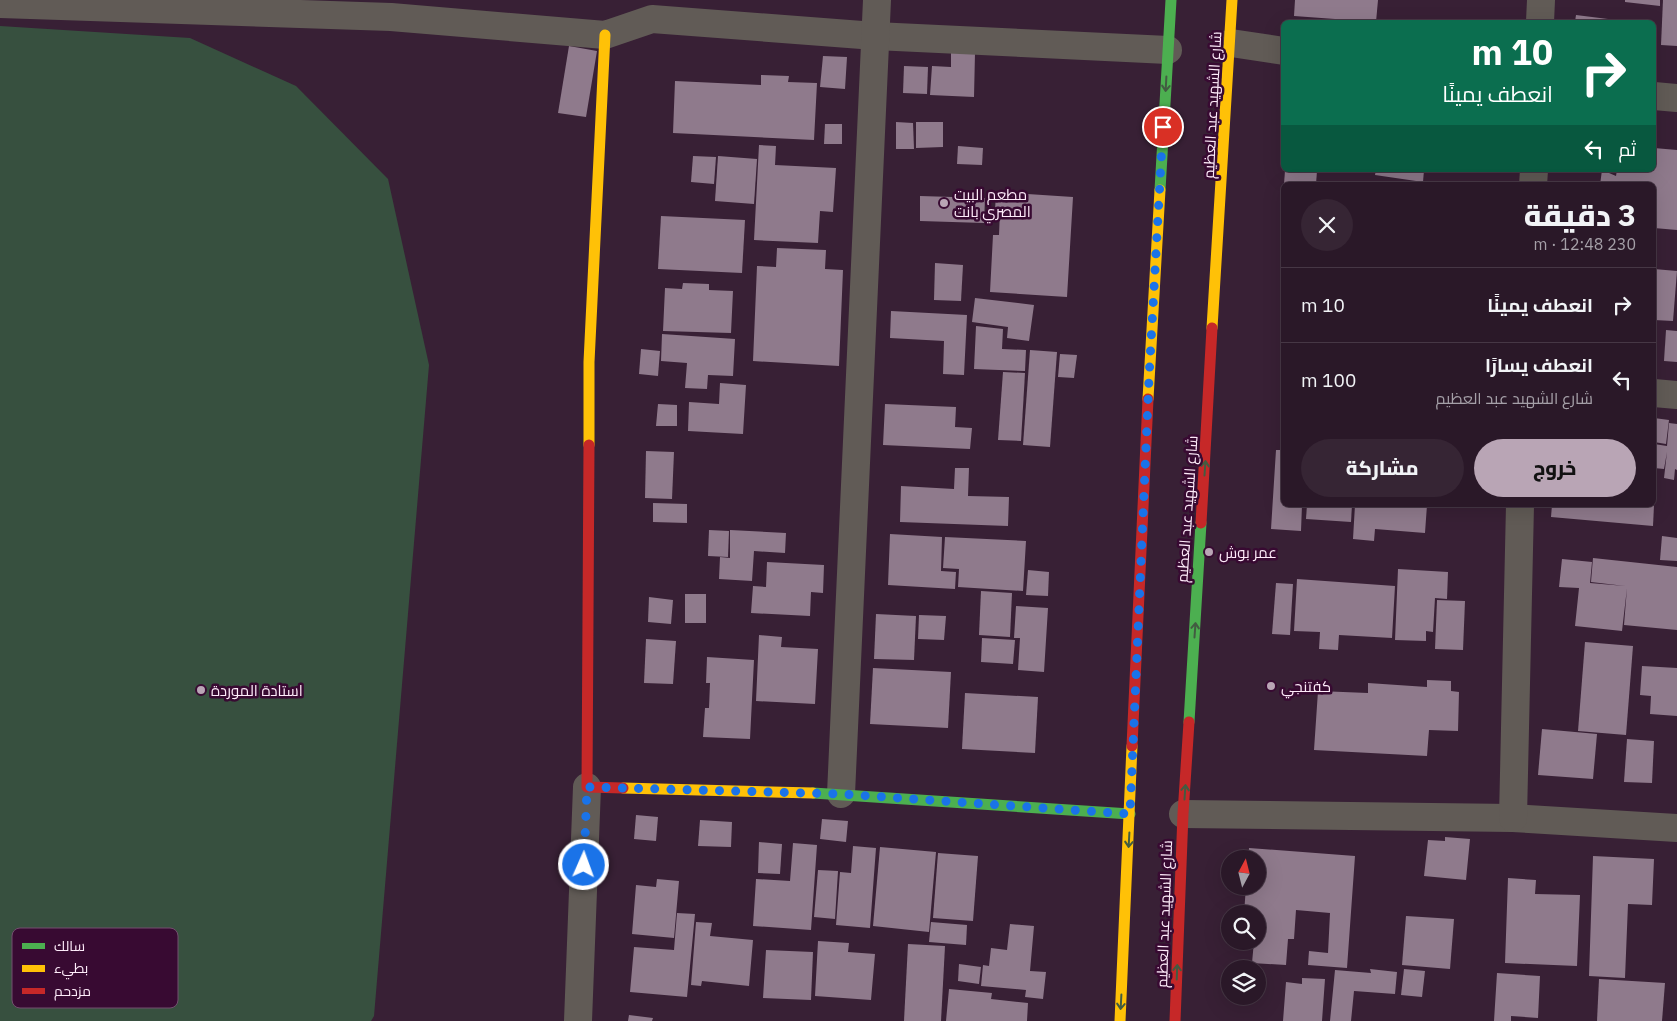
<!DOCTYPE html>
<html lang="ar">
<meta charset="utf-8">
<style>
body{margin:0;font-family:"IBM Plex Sans",Cairo,sans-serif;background:#362534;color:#f1f3f6;direction:rtl;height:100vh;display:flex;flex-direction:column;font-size:19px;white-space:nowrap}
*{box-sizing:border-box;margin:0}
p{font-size:16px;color:#a5a0a8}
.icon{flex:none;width:28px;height:28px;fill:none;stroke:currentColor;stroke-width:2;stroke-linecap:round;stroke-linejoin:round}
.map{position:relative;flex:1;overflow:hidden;direction:ltr}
.panel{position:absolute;left:1281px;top:182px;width:375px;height:325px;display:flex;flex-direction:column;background:#2a1828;border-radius:8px;box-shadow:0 5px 20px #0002,0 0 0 1px #463745;direction:rtl}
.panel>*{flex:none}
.banner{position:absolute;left:1281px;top:20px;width:375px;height:152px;border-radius:8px;box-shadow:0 5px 20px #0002,0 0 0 1px #463745;direction:rtl;background:#0b6e4f;color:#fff;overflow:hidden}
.needle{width:32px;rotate:7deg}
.tools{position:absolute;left:1221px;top:850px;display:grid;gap:10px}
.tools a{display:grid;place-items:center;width:45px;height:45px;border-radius:50%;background:#2a1828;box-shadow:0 5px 20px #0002,0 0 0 1px #463745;font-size:25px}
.pin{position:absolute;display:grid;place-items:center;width:42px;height:42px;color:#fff;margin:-21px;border:2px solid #fff;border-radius:50%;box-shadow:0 1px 5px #0007}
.me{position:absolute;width:55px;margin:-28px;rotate:2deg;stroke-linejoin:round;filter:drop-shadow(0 0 4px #0008)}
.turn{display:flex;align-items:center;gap:18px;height:105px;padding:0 20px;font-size:22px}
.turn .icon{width:65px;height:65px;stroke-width:2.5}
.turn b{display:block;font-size:35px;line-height:42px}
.then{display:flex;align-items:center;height:48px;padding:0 20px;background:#0003;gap:10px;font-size:19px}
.round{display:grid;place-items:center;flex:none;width:52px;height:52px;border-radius:26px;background:#362534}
.overview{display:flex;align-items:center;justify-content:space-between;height:85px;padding:0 20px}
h1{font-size:30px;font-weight:800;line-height:38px}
.button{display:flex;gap:10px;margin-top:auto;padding:10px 20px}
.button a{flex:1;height:58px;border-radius:30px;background:#b9a5b5;color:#111;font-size:20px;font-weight:800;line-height:58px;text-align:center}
.button a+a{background:#362534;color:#f1f3f6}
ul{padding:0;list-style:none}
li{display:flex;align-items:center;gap:15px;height:75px;padding:0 20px;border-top:1px solid #463745}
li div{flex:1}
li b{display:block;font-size:19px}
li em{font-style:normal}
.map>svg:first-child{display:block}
.green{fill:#37503f}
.building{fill:#8f7a8c}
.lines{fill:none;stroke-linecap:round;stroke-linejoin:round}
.street{stroke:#615b56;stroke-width:28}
.fast{stroke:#4caf50;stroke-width:11}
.slow{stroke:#ffc107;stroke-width:11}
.jam{stroke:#c62828;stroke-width:11}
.oneway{stroke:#425c41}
.route{stroke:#1a73e8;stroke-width:9;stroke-dasharray:0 16.2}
.poi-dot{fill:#b9a5b5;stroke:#380a32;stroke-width:2}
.labels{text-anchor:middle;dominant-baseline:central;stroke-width:5;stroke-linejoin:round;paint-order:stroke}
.street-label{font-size:15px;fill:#feecfa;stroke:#380a32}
.poi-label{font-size:15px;fill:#feecfa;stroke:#380a32;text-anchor:start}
.key{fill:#380a32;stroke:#734e6e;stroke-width:1}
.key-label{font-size:14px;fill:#feecfa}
</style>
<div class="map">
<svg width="1677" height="1021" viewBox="0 0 1677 1021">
<rect width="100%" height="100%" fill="#382035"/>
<polygon class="green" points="0,26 190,38 296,86 388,179 429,365 374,1016 371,1021 0,1021"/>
<g class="building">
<polygon points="1295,0 1378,0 1376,22 1294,16"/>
<polygon points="1625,0 1660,0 1660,6 1625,2"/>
<polygon points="1663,0 1677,0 1677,46 1661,45"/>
<polygon points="1576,15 1608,19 1608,22 1575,22"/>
<polygon points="569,46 597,51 586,117 558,113"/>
<polygon points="951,52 975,53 974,97 930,95 932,66 951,67"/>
<polygon points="823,56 847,57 845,89 820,87"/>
<polygon points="904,66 928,67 927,94 903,93"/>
<polygon points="761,75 789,76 788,82 817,83 814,140 673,133 675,81 761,85"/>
<polygon points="896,122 913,123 914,149 896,149"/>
<polygon points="916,122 943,122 943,147 916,148"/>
<polygon points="825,124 842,124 842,144 824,144"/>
<polygon points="759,145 776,146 775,165 836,168 833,212 820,211 818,243 754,240"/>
<polygon points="958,146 983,148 982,165 957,164"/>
<polygon points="1654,148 1677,150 1677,230 1654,228 1654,185 1600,185 1602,170 1616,176 1617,170 1654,170"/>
<polygon points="693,156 716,157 714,184 691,182"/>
<polygon points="718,156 757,159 754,204 715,201"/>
<polygon points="1285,170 1317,170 1316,185 1284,185"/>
<polygon points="1376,170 1424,170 1423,182 1375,175"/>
<polygon points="996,192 1073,197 1067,297 990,292 993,235 999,235 1000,211 995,211"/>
<polygon points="920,196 985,198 984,223 920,221"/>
<polygon points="661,216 745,220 742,273 658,269"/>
<polygon points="777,248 826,250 825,269 843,270 839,366 753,361 757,266 776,267"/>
<polygon points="935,263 963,265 961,301 934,300"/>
<polygon points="1654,269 1677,271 1673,321 1654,320"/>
<polygon points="683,283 709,284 709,290 733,291 731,333 663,331 665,288 682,289"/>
<polygon points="975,298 1034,305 1029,341 1007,338 1008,327 972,322"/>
<polygon points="891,311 967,315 964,375 943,374 944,341 890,338"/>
<polygon points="976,326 1003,329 1002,349 1026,350 1025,371 974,369"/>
<polygon points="1666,330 1677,331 1677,362 1664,361"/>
<polygon points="662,334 735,339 733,376 708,375 707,389 685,388 687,363 661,361"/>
<polygon points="641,349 660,351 658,376 639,374"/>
<polygon points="1030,350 1057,352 1050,447 1023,445"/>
<polygon points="1060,354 1077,355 1074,378 1058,377"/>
<polygon points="1003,372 1025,373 1021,441 998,440"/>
<polygon points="720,383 746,385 743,434 688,431 689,402 719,404"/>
<polygon points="658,404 677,405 677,426 656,426"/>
<polygon points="885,404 956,407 955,427 972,428 970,449 883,445"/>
<polygon points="1654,418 1669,420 1666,444 1654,442"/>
<polygon points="1669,423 1677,424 1677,470 1675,469 1674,480 1664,478 1667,452 1664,469 1654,468 1654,444 1667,446"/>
<polygon points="1276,450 1284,450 1284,505 1302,505 1301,531 1271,529"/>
<polygon points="646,451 674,452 672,499 645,498"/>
<polygon points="955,468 969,468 968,496 1009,497 1008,526 900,522 901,486 954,489"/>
<polygon points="1654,469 1657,470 1655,493 1654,493"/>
<polygon points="653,503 687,504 687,523 653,522"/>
<polygon points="1307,505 1352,505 1351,522 1306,519"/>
<polygon points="1355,505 1427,505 1425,533 1375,529 1374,541 1353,539"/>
<polygon points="1552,505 1654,505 1653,526 1551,517"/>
<polygon points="709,530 729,531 728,557 708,556"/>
<polygon points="730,530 786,533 785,553 754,551 752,581 719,579 720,557 730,558"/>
<polygon points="890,534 942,537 941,571 956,572 955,589 888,585"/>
<polygon points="1662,536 1677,538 1677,561 1660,560"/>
<polygon points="945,537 1026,541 1023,591 958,587 959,569 943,568"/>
<polygon points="1593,558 1677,567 1677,630 1624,625 1627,588 1622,631 1575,626 1579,588 1559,587 1562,559 1592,562 1590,583 1625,586 1591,582"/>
<polygon points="767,562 824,565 823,593 811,592 810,616 751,613 753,586 766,587"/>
<polygon points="1398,569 1448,572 1447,599 1435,598 1433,632 1426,631 1426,641 1395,640"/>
<polygon points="1028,570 1049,572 1048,596 1026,595"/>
<polygon points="1297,579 1395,586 1392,638 1339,635 1338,650 1319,649 1320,632 1294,631"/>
<polygon points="1276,583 1293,584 1290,635 1272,634"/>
<polygon points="981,591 1012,593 1010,637 979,635"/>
<rect x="685" y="594" width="21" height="29"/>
<polygon points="649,597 673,600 671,624 648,622"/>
<polygon points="1437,600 1465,601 1463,650 1435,649"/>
<polygon points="1016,606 1048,608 1044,672 1018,670 1020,638 1014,638"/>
<polygon points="876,614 916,616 914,660 874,659"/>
<polygon points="919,615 946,616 944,640 918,639"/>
<polygon points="759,635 782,637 781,647 818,649 815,704 756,701"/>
<polygon points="982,638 1015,640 1013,664 981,662"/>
<polygon points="646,639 676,641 673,684 644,683"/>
<polygon points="1585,642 1633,646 1626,735 1578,731"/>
<polygon points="707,657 754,660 750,739 703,737 705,708 709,708 710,683 706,683"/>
<polygon points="1642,666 1677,668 1677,716 1650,714 1651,696 1640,695"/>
<polygon points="873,668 951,672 948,728 870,724"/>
<polygon points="1427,680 1451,681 1451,691 1459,692 1458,731 1429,730 1427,756 1314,750 1318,691 1368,693 1368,683 1427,687"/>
<polygon points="965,693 1038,697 1035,753 962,749"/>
<polygon points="1542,729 1597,734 1593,779 1538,775"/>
<polygon points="1627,739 1654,741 1652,783 1624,782"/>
<polygon points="636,815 658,817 656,841 634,839"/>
<polygon points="822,819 848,821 846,842 820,839"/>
<polygon points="700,820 732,822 731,847 698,846"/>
<polygon points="1445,837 1470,839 1466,880 1424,876 1428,840 1445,841"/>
<polygon points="759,842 782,844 780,874 758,873"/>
<polygon points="793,843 817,845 811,930 753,926 756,879 790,881"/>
<polygon points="853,846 876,848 870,928 836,925 840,872 851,873"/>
<polygon points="880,847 936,852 929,932 873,926"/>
<polygon points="1249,848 1355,856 1347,968 1308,965 1309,951 1328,953 1330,913 1296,910 1294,939 1288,939 1286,965 1252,963 1254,941 1258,941 1258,914 1244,914 1246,886 1258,886 1258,859 1248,859"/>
<polygon points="938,853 978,856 973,921 933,918"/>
<polygon points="1593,856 1654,859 1652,905 1628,904 1625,978 1589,976"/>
<polygon points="818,870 838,871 835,919 814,917"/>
<polygon points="1508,878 1536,880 1535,894 1580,895 1577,966 1505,963"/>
<polygon points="657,879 679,881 674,938 632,934 636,885 656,887"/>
<polygon points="677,913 695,914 687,997 630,992 634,947 674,950"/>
<polygon points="1406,916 1454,919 1450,969 1402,965"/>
<polygon points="696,922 712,923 710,936 753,940 749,986 702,981 701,986 691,985"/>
<polygon points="931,922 967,925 966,945 929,942"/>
<polygon points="1010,924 1034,926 1030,971 1046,972 1043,999 1025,997 1026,990 981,986 983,965 989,966 991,948 1007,950"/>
<polygon points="818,941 849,943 848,952 875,954 871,1000 815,996"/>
<polygon points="908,944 945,946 941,1021 904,1021"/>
<polygon points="766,950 813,952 811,1000 763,998"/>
<polygon points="959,964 981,967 979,984 958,981"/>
<polygon points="1370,969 1397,972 1395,994 1354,991 1351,1021 1330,1021 1335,970 1371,973"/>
<polygon points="1404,969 1425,971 1422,997 1401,995"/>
<polygon points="1497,973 1540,976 1538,1018 1511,1016 1511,1021 1494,1021"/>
<polygon points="1302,978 1325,979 1322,1021 1283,1021 1286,982 1302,984"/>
<polygon points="1599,979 1665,983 1662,1021 1597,1021"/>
<polygon points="949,989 992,993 991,999 1028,1003 1027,1021 946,1021"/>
<polygon points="629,1015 653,1018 652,1021 628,1021"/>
</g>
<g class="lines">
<g class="street">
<polyline points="0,4 391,17 605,35 652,19 875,36 1168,50"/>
<polyline points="1540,22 1541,0"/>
<polyline points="1231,43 1284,51"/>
<polyline points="1654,96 1677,98"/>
<polyline points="1533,185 1534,170"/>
<polyline points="1654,393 1677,395"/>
<polyline points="841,794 877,0"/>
<polyline points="1183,814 1513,818 1677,828"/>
<polyline points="1513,818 1520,505"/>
<polyline points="578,1021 587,787"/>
</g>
<g class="fast">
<polyline points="1160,190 1171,0"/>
<polyline points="1189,722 1201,523"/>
<polyline points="813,793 1130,814"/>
</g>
<g class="slow">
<polyline points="1212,328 1232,0"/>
<polyline points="1148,399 1160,190"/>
<polyline points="589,445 589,362 605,35"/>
<polyline points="623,788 813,793"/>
<polyline points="1120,1021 1132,746"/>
</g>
<g class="jam">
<polyline points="589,445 587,787 623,788"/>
<polyline points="1201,523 1212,328"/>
<polyline points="1132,746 1148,399"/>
<polyline points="1175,1021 1183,814 1189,722"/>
</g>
</g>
<defs><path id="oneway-shaft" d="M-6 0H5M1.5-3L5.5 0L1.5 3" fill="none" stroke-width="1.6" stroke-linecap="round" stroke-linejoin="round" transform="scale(1.25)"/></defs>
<g class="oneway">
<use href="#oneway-shaft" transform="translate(1166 84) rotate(93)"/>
<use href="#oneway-shaft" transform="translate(1205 468) rotate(-86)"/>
<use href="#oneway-shaft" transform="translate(1195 630) rotate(-86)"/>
<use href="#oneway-shaft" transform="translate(1185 792) rotate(-86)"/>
<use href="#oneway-shaft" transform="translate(1129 840) rotate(93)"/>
<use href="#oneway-shaft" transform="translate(1177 972) rotate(-88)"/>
<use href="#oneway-shaft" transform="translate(1121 1002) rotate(93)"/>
</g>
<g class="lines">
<polyline class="route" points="584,865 587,787 841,794 1130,814 1149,378 1163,127"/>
</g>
<g class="poi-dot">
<circle cx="944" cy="203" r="5"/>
<circle cx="1209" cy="552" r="5"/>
<circle cx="1271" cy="686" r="5"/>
<circle cx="201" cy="690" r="5"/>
</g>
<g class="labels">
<g class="street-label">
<text transform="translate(1212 105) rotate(-87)">شارع الشهيد عبد العظيم</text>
<text transform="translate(1187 509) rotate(-86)">شارع الشهيد عبد العظيم</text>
<text transform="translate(1164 914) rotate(-88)">شارع الشهيد عبد العظيم</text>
</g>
<g class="poi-label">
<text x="954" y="194">مطعم البيت<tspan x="954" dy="17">المصري بانت</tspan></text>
<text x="1219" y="552">عمر بوش</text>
<text x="1281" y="686">كفتنجي</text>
<text x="211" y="690">استادة الموردة</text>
</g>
</g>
<rect x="12" y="928" width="166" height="80" rx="8" class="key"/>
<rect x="22" y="943" width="23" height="6" fill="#4caf50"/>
<rect x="22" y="965" width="23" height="7" fill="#ffc107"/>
<rect x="22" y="988" width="23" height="6" fill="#c62828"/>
<g class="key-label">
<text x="54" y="951">سالك</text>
<text x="54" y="973">بطيء</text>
<text x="54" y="996">مزدحم</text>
</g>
</svg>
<div class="tools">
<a><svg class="needle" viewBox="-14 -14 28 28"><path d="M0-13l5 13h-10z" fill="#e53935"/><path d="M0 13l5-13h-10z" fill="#a5a0a8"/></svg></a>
<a><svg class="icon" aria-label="search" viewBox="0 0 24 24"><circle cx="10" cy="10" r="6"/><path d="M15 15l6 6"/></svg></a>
<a><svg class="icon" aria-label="layers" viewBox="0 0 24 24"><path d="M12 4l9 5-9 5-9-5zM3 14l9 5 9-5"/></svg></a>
</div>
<div class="pin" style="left:1163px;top:127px;background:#d93025"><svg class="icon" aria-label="arrive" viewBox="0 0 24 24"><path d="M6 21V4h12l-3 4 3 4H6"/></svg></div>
<svg class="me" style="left:584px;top:865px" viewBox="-20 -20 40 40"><circle r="17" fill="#1a73e8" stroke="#fff" stroke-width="3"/><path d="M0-11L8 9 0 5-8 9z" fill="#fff"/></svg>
<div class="banner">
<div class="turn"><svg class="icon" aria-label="right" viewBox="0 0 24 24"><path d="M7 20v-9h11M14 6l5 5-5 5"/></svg><div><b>10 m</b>انعطف يمينًا</div></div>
<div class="then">ثم<svg class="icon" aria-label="left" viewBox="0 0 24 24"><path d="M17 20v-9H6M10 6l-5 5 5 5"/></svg></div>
</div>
<section class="panel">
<div class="overview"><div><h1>3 دقيقة</h1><p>230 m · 12:48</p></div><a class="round"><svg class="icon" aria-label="close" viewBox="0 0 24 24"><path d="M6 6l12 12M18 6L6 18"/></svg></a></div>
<ul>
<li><svg class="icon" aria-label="right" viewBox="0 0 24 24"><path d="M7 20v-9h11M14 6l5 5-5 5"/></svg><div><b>انعطف يمينًا</b></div><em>10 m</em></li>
<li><svg class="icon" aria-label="left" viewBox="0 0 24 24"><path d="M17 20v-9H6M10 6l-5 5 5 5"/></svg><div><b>انعطف يسارًا</b><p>شارع الشهيد عبد العظيم</p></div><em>100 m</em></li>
</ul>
<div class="button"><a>خروج</a><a>مشاركة</a></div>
</section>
</div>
